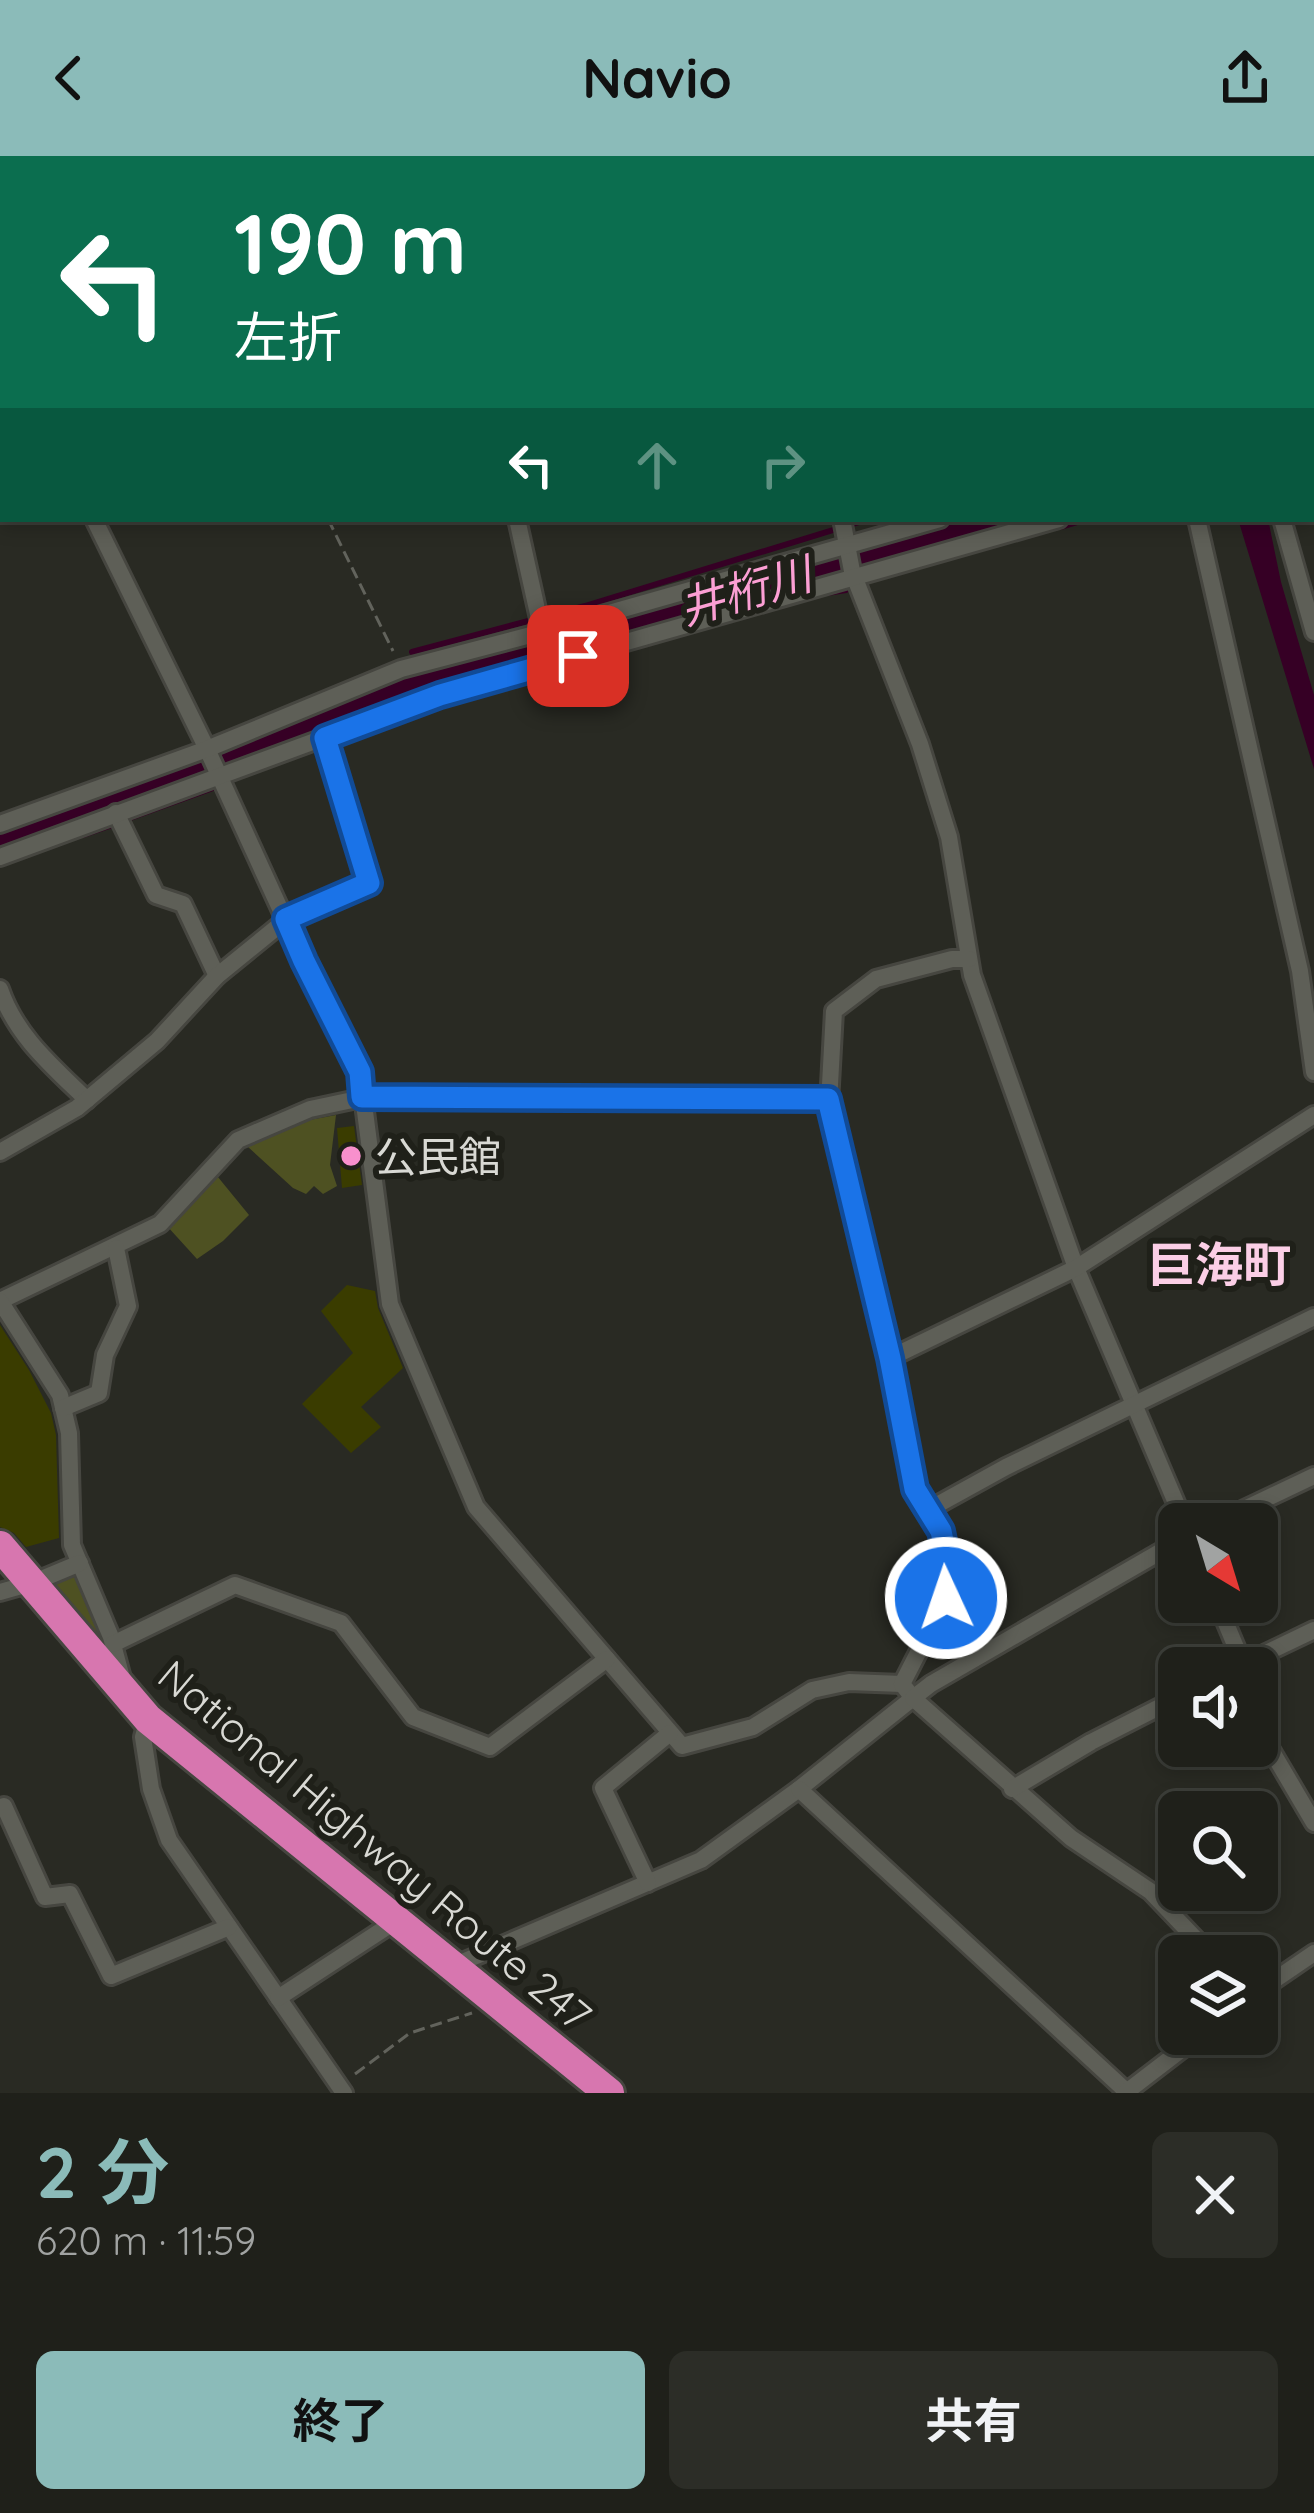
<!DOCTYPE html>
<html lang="ja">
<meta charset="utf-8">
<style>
body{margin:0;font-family:Quicksand,"Noto Sans JP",sans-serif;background:#2c2d27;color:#f1f3f6;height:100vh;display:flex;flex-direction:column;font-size:45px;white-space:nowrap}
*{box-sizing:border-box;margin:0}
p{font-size:39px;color:#a1a3a2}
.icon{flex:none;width:66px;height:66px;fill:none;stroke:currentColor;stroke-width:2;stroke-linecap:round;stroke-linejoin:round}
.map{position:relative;height:1937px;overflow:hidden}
.drawer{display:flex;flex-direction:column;background:#1f201a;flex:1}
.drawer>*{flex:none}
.top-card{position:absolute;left:0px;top:0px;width:1314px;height:366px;box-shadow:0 6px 18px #0003,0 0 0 3px #3c3e39;background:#0b6e4f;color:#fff;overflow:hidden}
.needle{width:78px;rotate:142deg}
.buttons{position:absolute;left:1158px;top:1347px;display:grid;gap:24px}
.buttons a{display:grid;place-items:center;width:120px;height:120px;border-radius:18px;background:#1f201a;box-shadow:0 6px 18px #0003,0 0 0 3px #3c3e39;font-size:60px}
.pin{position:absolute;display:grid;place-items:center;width:102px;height:102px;color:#fff;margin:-51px;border-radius:24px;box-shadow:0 6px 18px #0006}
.me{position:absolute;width:132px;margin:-66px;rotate:357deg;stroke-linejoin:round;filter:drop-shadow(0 0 9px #0008)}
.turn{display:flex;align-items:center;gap:42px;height:252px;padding:0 36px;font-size:54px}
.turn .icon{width:156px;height:156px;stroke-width:2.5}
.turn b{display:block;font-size:84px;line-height:102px}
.lanes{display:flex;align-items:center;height:114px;padding:0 36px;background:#0003;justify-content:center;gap:60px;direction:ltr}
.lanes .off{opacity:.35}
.round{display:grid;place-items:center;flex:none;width:126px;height:126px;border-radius:18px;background:#2c2d27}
.overview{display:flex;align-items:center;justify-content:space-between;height:204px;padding:0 36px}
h1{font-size:72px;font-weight:700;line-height:90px;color:#8bbbb9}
.primary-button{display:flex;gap:24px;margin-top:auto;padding:24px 36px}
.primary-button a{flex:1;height:138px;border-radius:18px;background:#8bbbb9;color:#111;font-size:48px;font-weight:700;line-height:138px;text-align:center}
.primary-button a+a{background:#2c2d27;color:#f1f3f6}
header{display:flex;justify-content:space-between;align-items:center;height:156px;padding:0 36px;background:#8bbbb9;color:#111;font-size:54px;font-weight:700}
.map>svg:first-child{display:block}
.green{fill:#4e5122}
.water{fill:#360025}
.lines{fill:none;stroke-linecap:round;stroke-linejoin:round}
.stream{stroke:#360025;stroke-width:6}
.building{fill:#3a3c00}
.minor-casing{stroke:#464640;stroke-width:22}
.trunk-casing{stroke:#464640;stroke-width:36}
.path{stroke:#62635c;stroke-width:3;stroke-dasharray:12 6;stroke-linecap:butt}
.minor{stroke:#5e5f57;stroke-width:16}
.trunk{stroke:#d776af;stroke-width:30}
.route-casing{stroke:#114b97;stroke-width:30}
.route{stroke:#1a73e8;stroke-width:21}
.poi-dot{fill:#f890cd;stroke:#1f2019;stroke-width:4.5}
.labels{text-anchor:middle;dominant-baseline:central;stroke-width:12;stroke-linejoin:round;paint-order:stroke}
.poi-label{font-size:42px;fill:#d9d9d4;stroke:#1f2019;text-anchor:start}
.street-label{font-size:42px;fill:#d9d9d4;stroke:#1f2019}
.water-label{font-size:45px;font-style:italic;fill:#fc9fd4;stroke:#1f2019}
.quarter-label{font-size:48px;font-weight:bold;fill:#fbcee6;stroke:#1f2019}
</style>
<header><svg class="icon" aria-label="back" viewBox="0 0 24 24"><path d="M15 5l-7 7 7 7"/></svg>Navio<svg class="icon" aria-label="share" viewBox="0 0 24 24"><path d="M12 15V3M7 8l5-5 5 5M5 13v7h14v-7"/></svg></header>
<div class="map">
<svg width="1314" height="1937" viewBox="0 0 1314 1937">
<rect width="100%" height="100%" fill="#292a23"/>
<g class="green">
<polygon points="336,959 330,1009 337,1030 323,1038 314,1030 306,1038 293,1032 247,990 293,967"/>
<polygon points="213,1015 249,1059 223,1085 197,1103 167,1070"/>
<polygon points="76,1417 106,1493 51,1431"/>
</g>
<g class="water">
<polygon points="957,363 1030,363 831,418 548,503 461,522 342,563 262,596 0,692 0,675 404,516"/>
<polygon points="1238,363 1268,363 1281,426 1314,539 1314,613"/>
</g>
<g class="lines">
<g class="stream">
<polyline points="1060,371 1087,363"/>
<polyline points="827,437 846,434"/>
<polyline points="412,496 585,450 869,363"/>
<polyline points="418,556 537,520"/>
<polyline points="130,662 213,632"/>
<polyline points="83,679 115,668"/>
</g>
</g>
<g class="building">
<polygon points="354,970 362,1029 342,1032 337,972"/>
<polygon points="347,1129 375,1135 378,1152 403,1212 361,1251 381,1271 351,1297 302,1248 353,1197 321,1155"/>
<polygon points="0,1169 29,1214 51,1257 56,1279 59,1382 26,1391 14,1377 0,1371"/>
</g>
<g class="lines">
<defs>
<g id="minor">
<polyline points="439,0 440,3"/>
<polyline points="763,0 763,3"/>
<polyline points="1121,0 1121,3"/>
<polyline points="1138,0 1139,3"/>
<polyline points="0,173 3,179"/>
<polyline points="1311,233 1314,230"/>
<polyline points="94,363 207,593 304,805 360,917 390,1148 476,1351 682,1590 753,1571 812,1534 849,1526 902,1528"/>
<polyline points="517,363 542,476"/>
<polyline points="842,363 852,415 920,588 949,681 972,819 1076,1112 1185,1368"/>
<polyline points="1197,363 1300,815 1314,916"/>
<polyline points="1282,363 1314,476"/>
<polyline points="116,657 156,739 183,748 217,820"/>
<polyline points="0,668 207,593 401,513 542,476 940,363"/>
<polyline points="0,701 440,539 1059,363"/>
<path d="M 0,833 C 16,880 52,910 87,944"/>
<polyline points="829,947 834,855 876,823 952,803 969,803"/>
<polyline points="0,996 77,952 157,885 217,820 287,763 369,727 325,582"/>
<polyline points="0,1145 160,1068 238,984 310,953 362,942 828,943 890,1202 915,1333 941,1375 948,1409 946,1442 902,1528 913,1542 799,1633 701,1704 453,1810"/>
<polyline points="0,1145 60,1239 69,1277 72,1389 111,1481 122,1522"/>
<polyline points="890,1202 1076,1112 1314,959"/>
<polyline points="63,1252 99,1237 105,1199 128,1150 116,1092"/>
<polyline points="928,1354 1006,1311 1314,1161"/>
<polyline points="1213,1368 1314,1320"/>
<polyline points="1179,1385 931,1528 913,1542 1071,1682 1150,1735 1212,1800"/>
<polyline points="0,1436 32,1427 80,1407"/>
<polyline points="1217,1446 1243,1508 1242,1512"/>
<polyline points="113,1488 235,1429 341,1467 413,1561 490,1591 607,1503"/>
<polyline points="1235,1512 1314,1474"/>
<polyline points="148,1563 143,1581 151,1633 169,1684 344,1937"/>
<polyline points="1257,1570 1314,1667"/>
<polyline points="799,1633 1127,1936"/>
<polyline points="1012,1633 1091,1586 1179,1541"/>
<polyline points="0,1652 4,1650 45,1741 70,1738 111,1820 229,1771"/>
<polyline points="648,1727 603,1632 670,1577"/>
<polyline points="1257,1836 1314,1797"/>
<polyline points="278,1842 396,1765"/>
<polyline points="1125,1937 1202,1878"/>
</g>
<polyline id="trunk" points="0,1390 148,1563 609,1937"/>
</defs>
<use href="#minor" class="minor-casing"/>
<use href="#trunk" class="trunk-casing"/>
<g class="path">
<polyline points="149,0 151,3"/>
<polyline points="507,3 521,0"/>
<polyline points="328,363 393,495"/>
<polyline points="355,1918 410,1877 472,1857"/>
</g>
<use href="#minor" class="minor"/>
<use href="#trunk" class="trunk"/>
</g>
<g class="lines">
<defs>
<polyline id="route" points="578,500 440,539 325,582 369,727 286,763 304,805 360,916 362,941 828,943 890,1202 915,1333 941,1375 948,1409 946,1442"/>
</defs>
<use href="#route" class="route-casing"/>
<use href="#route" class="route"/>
</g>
<circle class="poi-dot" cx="351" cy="1000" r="12"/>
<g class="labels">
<g class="poi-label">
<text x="375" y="1000">公民館</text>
</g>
<g class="street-label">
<text transform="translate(375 1689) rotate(40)">National Highway Route 247</text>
</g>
<g class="water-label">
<text transform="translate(745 434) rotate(-16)">井桁川</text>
</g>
<g class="quarter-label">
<text x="1219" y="1108">巨海町</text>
</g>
</g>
</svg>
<div class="buttons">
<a><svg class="needle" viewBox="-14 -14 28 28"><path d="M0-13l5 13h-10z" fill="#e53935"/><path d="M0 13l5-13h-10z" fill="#a1a3a2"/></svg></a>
<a><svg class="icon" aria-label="sound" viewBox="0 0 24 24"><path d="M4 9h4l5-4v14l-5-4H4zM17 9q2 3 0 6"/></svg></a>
<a><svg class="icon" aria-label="search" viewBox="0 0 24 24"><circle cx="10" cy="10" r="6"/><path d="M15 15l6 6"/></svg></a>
<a><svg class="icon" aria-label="layers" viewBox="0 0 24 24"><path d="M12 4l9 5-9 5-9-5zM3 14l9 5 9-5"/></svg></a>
</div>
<div class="pin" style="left:578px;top:500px;background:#d93025"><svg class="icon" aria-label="arrive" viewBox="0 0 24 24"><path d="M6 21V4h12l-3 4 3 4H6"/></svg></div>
<svg class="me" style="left:946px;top:1442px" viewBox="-20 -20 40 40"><circle r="17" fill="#1a73e8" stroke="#fff" stroke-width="3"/><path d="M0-11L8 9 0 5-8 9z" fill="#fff"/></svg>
<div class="top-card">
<div class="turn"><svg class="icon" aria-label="left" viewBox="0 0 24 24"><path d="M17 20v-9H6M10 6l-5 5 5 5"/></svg><div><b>190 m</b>左折</div></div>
<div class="lanes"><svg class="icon" aria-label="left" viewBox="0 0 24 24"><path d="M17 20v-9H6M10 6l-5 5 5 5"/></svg><svg class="icon off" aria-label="ahead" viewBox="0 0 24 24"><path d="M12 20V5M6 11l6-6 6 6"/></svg><svg class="icon off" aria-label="right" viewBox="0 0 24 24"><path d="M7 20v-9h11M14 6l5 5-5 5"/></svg></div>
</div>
</div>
<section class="drawer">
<div class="overview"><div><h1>2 分</h1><p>620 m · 11:59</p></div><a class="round"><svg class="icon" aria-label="close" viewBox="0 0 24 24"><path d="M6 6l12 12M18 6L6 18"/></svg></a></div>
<div class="primary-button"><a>終了</a><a>共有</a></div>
</section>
